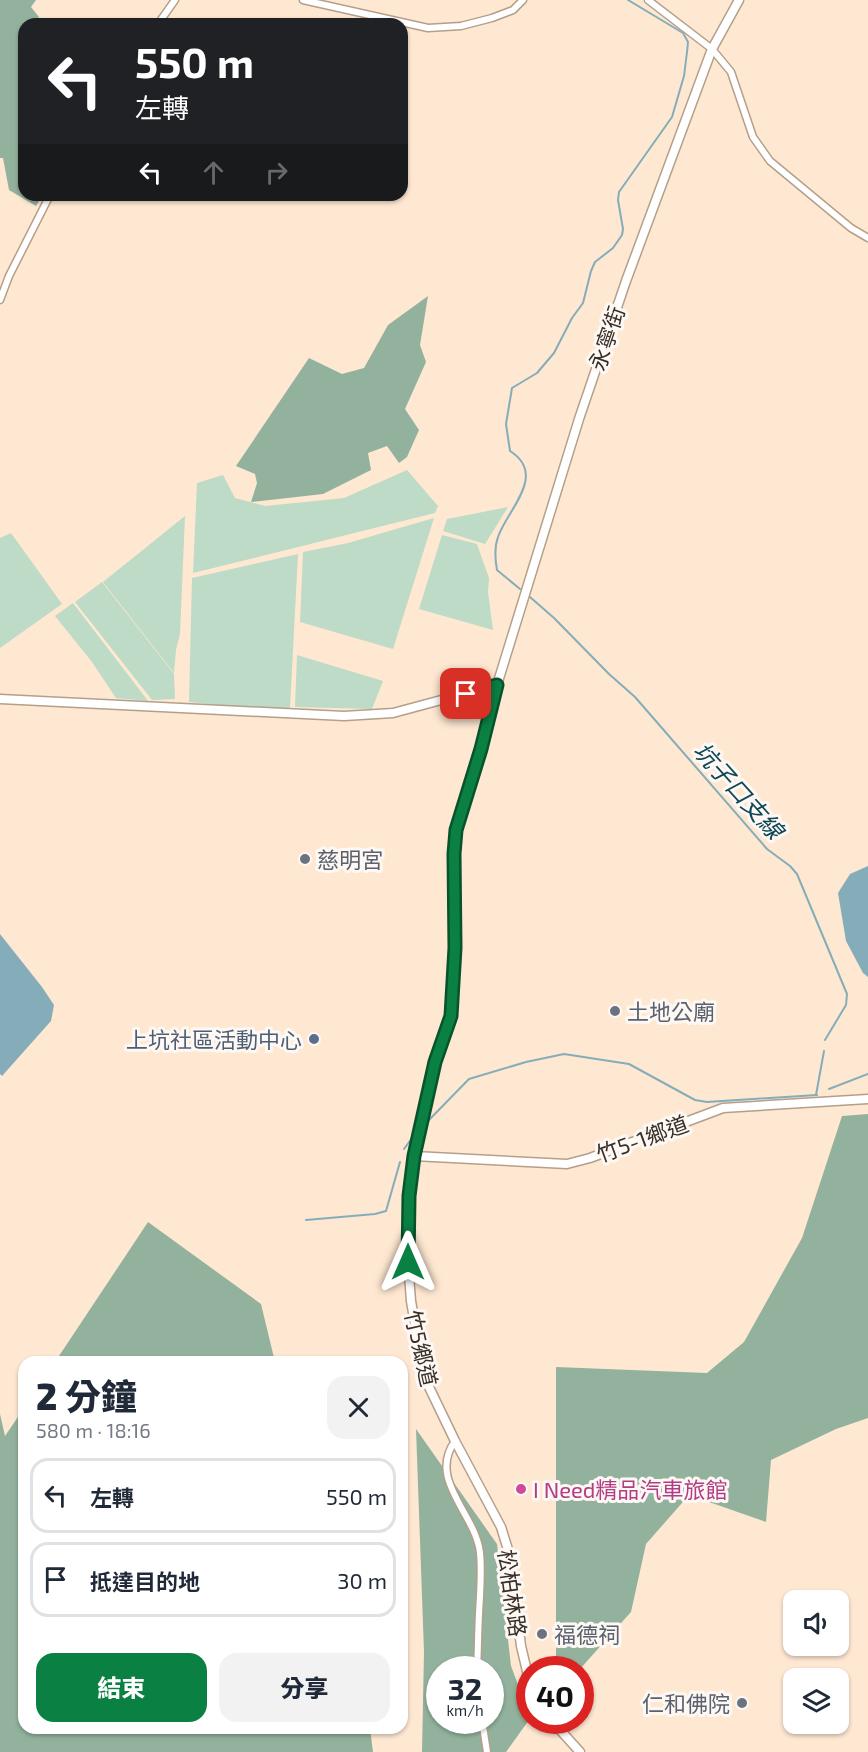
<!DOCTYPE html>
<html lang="zh-TW">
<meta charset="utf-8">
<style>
body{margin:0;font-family:"Exo 2","Noto Sans TC",sans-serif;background:#f2f2f3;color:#1f2937;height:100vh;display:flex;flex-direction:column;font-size:22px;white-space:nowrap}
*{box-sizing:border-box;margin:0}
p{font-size:20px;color:#747a83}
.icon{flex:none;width:33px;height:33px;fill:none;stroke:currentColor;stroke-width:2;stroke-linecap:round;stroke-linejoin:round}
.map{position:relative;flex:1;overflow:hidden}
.side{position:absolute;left:18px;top:1356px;width:390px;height:378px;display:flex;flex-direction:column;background:#fff;border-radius:18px;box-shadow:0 2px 4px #0004}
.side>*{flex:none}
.hud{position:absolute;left:18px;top:18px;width:390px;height:183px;border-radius:18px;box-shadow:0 2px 4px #0004;background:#202124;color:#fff;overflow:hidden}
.buttons{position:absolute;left:783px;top:1590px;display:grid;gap:12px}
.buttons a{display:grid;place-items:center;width:66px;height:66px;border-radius:12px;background:#fff;box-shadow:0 2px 4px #0004;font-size:30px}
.speed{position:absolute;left:426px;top:1656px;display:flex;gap:12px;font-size:30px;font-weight:700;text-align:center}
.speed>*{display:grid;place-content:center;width:78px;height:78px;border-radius:50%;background:#fff;box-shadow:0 2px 4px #0004;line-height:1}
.speed small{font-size:15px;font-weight:400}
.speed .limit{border:9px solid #d22;background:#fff;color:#111}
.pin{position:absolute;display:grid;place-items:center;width:51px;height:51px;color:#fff;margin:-26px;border-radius:12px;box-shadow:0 3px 9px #0006}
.me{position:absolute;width:66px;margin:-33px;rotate:0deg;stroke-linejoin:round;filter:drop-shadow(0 0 4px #0008)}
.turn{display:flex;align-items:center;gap:21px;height:126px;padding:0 18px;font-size:27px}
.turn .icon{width:78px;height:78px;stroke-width:2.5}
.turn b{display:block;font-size:42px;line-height:51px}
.lanes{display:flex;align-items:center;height:57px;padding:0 18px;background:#0003;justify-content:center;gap:30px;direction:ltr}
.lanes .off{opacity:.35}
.round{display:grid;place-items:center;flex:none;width:63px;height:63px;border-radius:18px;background:#f2f2f3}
.overview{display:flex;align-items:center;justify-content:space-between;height:102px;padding:0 18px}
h1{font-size:36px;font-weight:800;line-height:45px}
.cta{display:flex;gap:12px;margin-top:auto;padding:12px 18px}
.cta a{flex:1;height:69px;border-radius:18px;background:#0b8043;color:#fff;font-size:24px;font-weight:800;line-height:69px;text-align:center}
.cta a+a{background:#f2f2f3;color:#1f2937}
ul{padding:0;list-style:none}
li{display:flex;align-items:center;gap:18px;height:75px;margin:0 12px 9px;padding:0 6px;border:3px solid #e0e1e3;border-radius:18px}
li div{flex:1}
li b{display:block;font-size:22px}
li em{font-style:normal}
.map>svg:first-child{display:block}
.green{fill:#bddbc6}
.forest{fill:#93b29d;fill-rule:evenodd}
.water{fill:#85adb9}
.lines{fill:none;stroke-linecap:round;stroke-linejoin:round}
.stream{stroke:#85adb9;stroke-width:2}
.minor-casing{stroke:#b49f8a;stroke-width:9}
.tertiary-casing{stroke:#b49f8a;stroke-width:11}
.minor{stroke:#fff;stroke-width:6}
.tertiary{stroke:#fff;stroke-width:8}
.route-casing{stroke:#07532c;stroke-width:15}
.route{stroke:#0b8043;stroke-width:10}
.worship-dot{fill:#6b7280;stroke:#fdf8f4;stroke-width:2}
.service-dot{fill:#5c6f8a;stroke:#fdf8f4;stroke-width:2}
.hotel-dot{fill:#d1479c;stroke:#fdf8f4;stroke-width:2}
.labels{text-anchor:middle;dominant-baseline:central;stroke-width:6;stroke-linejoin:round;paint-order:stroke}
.street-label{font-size:22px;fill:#382f27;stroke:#fdf8f4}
.worship-label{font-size:22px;fill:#5b616d;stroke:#fdf8f4;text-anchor:start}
.service-label{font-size:22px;fill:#4e5e75;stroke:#fdf8f4;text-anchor:end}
.hotel-label{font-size:22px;fill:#b23c85;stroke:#fdf8f4;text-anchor:start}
.water-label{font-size:24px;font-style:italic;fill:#0d4755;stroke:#fdf8f4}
</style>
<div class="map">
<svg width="868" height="1752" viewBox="0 0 868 1752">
<rect width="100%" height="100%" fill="#ffe8d2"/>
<g class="green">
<polygon points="407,470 438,506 435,513 193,573 197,483 223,475 235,498 265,506 344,498"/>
<polygon points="508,507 485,544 443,531 447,519"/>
<polygon points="185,516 180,634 176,650 174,673 103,582"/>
<polygon points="434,518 393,649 300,622 303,552 348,543"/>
<polygon points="11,533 62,604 0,648 0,538"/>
<polygon points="442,535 477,544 489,578 488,592 493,630 419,609"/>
<polygon points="298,554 290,708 238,707 189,702 192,578"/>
<polygon points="102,582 174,674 175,699 152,700 75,602"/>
<polygon points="73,603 148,701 116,698 92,662 55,616"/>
<polygon points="297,655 383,681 372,709 295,707"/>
</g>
<g class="forest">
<polygon points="0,0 36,0 31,7 39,17 35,24 24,24 23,46 24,195 43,195 36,206 9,190 3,158 0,158"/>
<polygon points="428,296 420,345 426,362 405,409 419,430 407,457 399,463 387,446 368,453 371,470 323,494 251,502 257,483 255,474 236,466 309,358 342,374 364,368 388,325"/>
<polygon points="868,1114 868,1418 836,1429 771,1460 766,1522 689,1495 646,1544 631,1612 580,1669 556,1669 556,1367 707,1373 744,1342 802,1238 842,1116"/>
<polygon points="148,1222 261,1304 275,1362 55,1362"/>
<polygon points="24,1408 24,1728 370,1728 373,1752 0,1752 0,1414 5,1436"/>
<path d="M 416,1429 L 497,1544 L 511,1666 L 530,1716 L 529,1720 L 506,1752 L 422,1752 L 424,1652 ZM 440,1670 L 490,1670 L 490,1720 L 440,1720 Z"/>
</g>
<g class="water">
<polygon points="868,866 868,977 863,973 846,941 838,893 850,874"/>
<polygon points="0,934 42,987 54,1005 51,1021 2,1076 0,1074"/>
</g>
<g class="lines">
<g class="stream">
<path d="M 520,589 L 497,570 C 495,559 494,548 498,537 C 507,510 548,475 510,451 L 506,424 L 512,388 L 537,373 L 554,353 L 572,318 L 583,303 L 591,271 L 595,262 L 613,248 L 622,235 L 623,229 L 618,200 L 619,192 L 672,117 L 684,76 L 687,52 L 688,42 L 683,33 L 628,0"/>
<polyline points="530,597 554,618 609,674 635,697 767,849 790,866 797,874 847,994 846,1005 825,1040"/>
<polyline points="829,1089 868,1074"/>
<polyline points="816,1095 824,1051"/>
<polyline points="427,1122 469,1079 526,1062 564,1054 629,1064 695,1100 707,1102 817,1095"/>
<polyline points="404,1149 412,1138"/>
<polyline points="306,1220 375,1214 386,1211 400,1162"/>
</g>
<defs>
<g id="minor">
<polyline points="303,0 428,28 461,26 492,18 513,10 523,0"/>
<polyline points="648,0 712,49 731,72 753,137 770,161 851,228 868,238"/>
<polyline points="158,24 175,0"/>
<polyline points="0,300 9,276 50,195"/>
<path d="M 455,1441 C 427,1480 476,1514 480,1553 C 482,1573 480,1594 479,1614 C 478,1632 478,1651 477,1670"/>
<polyline points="482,1720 487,1752"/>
</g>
<g id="tertiary">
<polyline points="0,699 344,716 393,713 497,685"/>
<polyline points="414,1156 567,1164 590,1158 723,1108 868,1099"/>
<polyline points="530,1684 521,1646 510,1556 501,1527 455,1441 429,1387 418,1342 411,1301 408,1262 409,1196 414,1156 435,1062 451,1016 456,930 454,854 456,830 460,812 481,749 497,685 579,419 626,281 712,49 739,0"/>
<polyline points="551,1720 580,1752"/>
</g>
</defs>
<use href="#minor" class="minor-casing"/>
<use href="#tertiary" class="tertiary-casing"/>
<use href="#minor" class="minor"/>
<use href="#tertiary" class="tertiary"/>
</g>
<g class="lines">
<defs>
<polyline id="route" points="408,1262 409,1196 414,1156 435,1062 451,1016 455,948 454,854 456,830 481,749 497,685 466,694"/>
</defs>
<use href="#route" class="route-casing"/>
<use href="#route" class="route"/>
</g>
<g class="worship-dot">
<circle cx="305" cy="859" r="6"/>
<circle cx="615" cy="1011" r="6"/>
<circle cx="542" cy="1634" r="6"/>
<circle cx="742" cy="1703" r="6"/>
</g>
<circle class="service-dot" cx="314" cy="1039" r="6"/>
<circle class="hotel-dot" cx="521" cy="1489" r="6"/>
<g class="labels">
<g class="street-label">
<text transform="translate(606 338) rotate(-71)">永寧街</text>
<text transform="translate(642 1138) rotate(-20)">竹5-1鄉道</text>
<text transform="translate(422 1348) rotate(77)">竹5鄉道</text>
<text transform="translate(513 1593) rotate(82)">松柏林路</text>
</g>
<g class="worship-label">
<text x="317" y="859">慈明宮</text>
<text x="627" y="1011">土地公廟</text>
<text x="554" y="1634">福德祠</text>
<text x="730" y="1703" text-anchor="end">仁和佛院</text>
</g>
<g class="service-label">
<text x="302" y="1039">上坑社區活動中心</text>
</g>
<g class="hotel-label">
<text x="533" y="1489">I Need精品汽車旅館</text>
</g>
<g class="water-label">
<text transform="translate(739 790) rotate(48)">坑子口支線</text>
</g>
</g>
</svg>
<div class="buttons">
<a><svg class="icon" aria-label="sound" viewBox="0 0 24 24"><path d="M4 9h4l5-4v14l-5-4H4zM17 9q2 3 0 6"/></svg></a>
<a><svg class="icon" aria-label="layers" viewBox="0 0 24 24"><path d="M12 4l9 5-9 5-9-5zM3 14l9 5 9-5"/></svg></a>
</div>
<div class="speed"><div>32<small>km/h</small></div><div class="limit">40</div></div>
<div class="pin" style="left:466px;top:694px;background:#d93025"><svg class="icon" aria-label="arrive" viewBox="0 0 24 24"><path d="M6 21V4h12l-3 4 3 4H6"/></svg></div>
<svg class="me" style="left:408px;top:1262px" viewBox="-20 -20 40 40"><path d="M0-17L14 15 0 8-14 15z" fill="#0b8043" stroke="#fff" stroke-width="4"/></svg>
<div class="hud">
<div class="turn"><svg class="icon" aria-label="left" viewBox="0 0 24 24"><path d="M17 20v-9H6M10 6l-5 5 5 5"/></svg><div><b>550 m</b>左轉</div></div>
<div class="lanes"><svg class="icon" aria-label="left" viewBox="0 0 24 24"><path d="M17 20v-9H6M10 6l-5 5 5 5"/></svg><svg class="icon off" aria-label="ahead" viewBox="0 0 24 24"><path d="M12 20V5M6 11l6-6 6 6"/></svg><svg class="icon off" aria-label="right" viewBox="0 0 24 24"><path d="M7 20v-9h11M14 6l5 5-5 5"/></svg></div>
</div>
<section class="side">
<div class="overview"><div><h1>2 分鐘</h1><p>580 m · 18:16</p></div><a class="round"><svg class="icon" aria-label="close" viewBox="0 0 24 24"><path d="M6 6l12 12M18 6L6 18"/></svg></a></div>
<ul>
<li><svg class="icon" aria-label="left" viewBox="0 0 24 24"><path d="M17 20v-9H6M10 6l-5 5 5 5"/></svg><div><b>左轉</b></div><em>550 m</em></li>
<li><svg class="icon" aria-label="arrive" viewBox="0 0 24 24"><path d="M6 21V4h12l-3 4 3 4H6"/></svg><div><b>抵達目的地</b></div><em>30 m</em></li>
</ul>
<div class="cta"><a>結束</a><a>分享</a></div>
</section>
</div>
